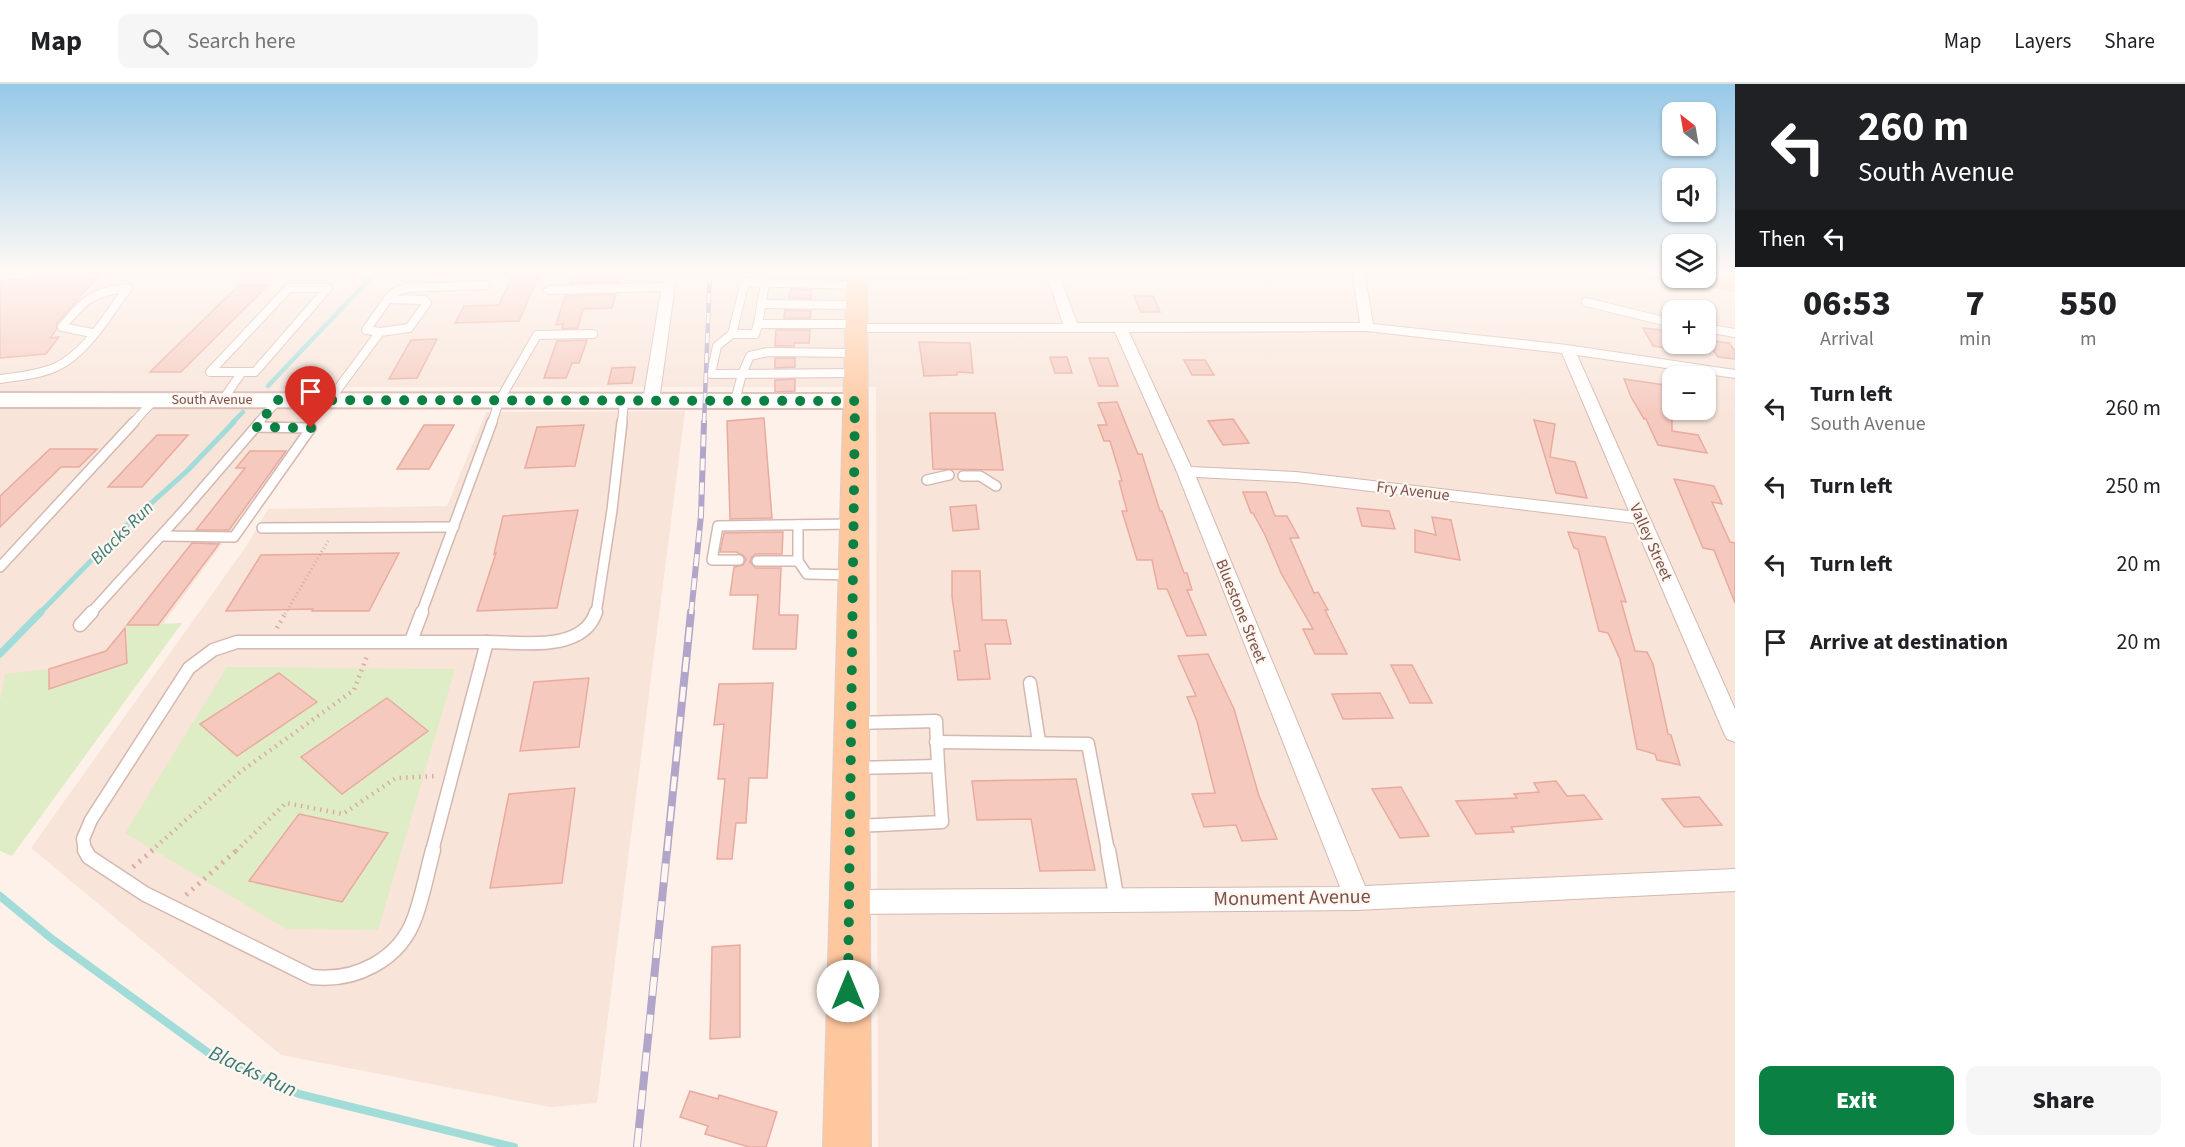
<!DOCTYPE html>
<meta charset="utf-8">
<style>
body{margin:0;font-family:"Source Sans 3",sans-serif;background:#f6f6f6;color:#202124;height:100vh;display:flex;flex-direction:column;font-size:22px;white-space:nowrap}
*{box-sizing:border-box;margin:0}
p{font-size:20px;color:#757577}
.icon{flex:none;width:33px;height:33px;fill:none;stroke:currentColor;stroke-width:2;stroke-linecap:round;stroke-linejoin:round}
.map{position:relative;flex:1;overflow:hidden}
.panel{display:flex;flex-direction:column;background:#fff;width:450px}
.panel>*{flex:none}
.top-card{background:#202124;color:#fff;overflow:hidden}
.needle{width:39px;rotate:329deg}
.fabs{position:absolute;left:1662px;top:18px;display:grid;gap:12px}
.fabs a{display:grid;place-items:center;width:54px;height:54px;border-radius:12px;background:#fff;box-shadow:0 2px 4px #0004;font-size:30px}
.pin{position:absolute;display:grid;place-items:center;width:51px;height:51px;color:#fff;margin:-62px -26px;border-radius:50% 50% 50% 0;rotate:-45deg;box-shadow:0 0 6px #0007}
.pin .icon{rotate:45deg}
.me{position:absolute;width:66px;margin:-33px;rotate:0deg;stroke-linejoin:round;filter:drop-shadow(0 0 4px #0008)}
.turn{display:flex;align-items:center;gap:21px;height:126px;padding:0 24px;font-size:27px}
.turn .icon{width:78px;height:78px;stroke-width:2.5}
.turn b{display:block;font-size:42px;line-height:51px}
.then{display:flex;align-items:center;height:57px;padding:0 24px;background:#0003;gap:12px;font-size:22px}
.eta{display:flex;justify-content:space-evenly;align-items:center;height:102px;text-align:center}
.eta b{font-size:36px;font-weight:800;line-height:42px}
.primary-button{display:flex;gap:12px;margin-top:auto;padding:12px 24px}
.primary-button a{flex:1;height:69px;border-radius:12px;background:#0b8043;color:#fff;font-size:24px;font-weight:800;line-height:69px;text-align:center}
.primary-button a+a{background:#f6f6f6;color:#202124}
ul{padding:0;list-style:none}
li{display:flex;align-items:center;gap:18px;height:78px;padding:0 24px}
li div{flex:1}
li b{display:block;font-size:22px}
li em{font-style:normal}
header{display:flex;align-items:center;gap:36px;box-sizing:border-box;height:84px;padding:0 30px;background:#fff;border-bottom:2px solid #e0e0e0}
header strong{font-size:28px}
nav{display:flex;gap:33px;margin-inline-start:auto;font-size:21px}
.search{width:420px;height:54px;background:#f6f6f6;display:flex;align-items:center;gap:15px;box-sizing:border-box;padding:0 21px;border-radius:12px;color:#757577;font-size:22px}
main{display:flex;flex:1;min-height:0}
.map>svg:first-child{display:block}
.residential{fill:#f8e4d9;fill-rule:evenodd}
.green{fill:#deedc5;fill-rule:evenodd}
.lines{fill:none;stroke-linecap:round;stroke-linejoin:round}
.stream-far3{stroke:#a1dcd9;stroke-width:4.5}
.stream-far2{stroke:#a1dcd9;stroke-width:5}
.stream-far1{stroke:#a1dcd9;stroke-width:7}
.stream{stroke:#a1dcd9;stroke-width:8}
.building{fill:#f5c9be;stroke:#e9ab9e;stroke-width:1.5}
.lane-far3-casing{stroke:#d4b8b0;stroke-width:10}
.lane-far2-casing{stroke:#d4b8b0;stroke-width:12}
.lane-far1-casing{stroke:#d4b8b0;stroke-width:15}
.lane-casing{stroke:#d4b8b0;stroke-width:17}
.street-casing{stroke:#d4b8b0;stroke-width:2}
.secondary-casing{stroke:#d9b9af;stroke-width:4}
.primary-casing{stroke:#dacecc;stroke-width:2}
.path-far2{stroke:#dbaba1;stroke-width:3;stroke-dasharray:1 3;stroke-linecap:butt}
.path-far1{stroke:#dbaba1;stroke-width:4.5;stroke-dasharray:1.5 5;stroke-linecap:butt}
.path{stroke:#dbaba1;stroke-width:5;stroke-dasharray:2 6;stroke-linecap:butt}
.lane-far3{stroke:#fff;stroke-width:8}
.lane-far2{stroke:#fff;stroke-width:9}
.lane-far1{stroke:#fff;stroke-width:12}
.lane{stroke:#fff;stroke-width:14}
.street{fill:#fff;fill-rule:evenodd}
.secondary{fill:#fff;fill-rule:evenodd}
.primary{fill:#ffc79e;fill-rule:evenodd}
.rail-far3-casing{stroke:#b1a5ca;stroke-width:4.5}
.rail-far2-casing{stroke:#b1a5ca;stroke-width:6}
.rail-far1-casing{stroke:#b1a5ca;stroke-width:8}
.rail-casing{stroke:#b1a5ca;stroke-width:8}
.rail-far3{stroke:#fff6f0;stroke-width:3;stroke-dasharray:10;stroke-linecap:butt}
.rail-far2{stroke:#fff6f0;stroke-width:4;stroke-dasharray:12;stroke-linecap:butt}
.rail-far1{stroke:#fff6f0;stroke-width:5;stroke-dasharray:15;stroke-linecap:butt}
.rail{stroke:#fff6f0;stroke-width:6;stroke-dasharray:19;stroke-linecap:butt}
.route{stroke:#0b8043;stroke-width:10;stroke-dasharray:0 18}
.labels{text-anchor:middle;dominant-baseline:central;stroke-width:4.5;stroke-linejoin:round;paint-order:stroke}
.far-street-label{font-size:14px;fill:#7a514a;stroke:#fff6f0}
.street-label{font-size:16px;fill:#7a514a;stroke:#fff6f0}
.water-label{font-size:18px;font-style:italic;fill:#397976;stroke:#fff6f0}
.near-street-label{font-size:20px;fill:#7a514a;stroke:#fff6f0}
.near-water-label{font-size:21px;font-style:italic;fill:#397976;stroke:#fff6f0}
</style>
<header>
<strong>Map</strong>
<div class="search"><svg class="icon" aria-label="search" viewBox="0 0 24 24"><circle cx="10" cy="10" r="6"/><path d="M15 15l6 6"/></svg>Search here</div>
<nav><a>Map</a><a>Layers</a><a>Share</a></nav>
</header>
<main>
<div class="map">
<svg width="1735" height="1063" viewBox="0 0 1735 1063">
<rect width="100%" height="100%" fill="#fef1e9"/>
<g class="residential">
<path d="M 0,186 L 1672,186 L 1672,194 L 1693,194 L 1702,203 L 1735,208 L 1735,1063 L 878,1063 L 876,303 L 338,303 L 0,761 ZM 1672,226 L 1706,226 L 1706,260 L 1672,260 ZM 1672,292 L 1706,292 L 1706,326 L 1672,326 Z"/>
<polygon points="685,327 597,1019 550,1023 281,971 31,764 247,461 268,425 447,422 486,328"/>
</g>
<g class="green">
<polygon points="182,539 12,772 0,767 0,617 5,590 49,585 50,605 127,579 127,541"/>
<path d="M 227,583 L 455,585 L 378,846 L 286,845 L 125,749 ZM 279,589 L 316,617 L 200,640 ZM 387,614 L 427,647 L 301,673 ZM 300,730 L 388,749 L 342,818 L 249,797 Z"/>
</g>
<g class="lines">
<g class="stream-far3">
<polyline points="268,302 378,186"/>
<polyline points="232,339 243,328"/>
</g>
<polyline class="stream-far2" points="39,530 117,450 187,387 234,338"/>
<polyline class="stream-far1" points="0,570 41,528"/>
<polyline class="stream" points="0,812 52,855 210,970 299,1010 514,1063"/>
</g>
<g class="building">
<polygon points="46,186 80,186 76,190 102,188 57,239 57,245 50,254 59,253 46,270 0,274 0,197 40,193"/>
<polygon points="515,186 541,186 519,237 455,239 464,222 499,221"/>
<polygon points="574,186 604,186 603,190 622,189 620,198 570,199"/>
<polygon points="239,201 268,201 181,288 150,288"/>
<polygon points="791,205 811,206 811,215 789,214"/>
<polygon points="616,210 612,224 583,225 578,244 562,245 563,240 556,241 565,212"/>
<polygon points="1134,212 1153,212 1160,228 1141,228"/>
<polygon points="785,226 811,227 810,234 784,234"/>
<polygon points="1643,244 1672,247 1672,265 1653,262"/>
<polygon points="776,246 810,246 809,259 794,259 794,262 775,262"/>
<polygon points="437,255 417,294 389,295 411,256"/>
<polygon points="587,256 579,279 572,279 566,294 544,294 557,257"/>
<polygon points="1706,256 1729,259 1735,267 1735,275 1718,273"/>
<polygon points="919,258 970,259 973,289 957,288 957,291 924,292"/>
<polygon points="1050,273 1067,273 1072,289 1055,289"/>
<polygon points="775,274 795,274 795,283 775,284"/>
<polygon points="1089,274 1108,274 1118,302 1099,302"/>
<polygon points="1184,276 1205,276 1214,291 1192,291"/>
<polygon points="635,283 632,299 608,300 612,284"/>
<polygon points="795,295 795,307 775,308 775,296"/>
<polygon points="1624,295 1672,302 1672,347 1698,351 1707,369 1658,361 1646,335 1644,335 1631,313"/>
<polygon points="1117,318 1138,370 1142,370 1160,427 1162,427 1184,489 1187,489 1192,506 1187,506 1206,551 1187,552 1167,505 1158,505 1152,476 1137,476 1122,427 1127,427 1119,397 1122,397 1110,357 1104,357 1098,341 1107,341 1098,319"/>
<polygon points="930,329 995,329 1003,386 933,385"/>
<polygon points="764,334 772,434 730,435 727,337"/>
<polygon points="1233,335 1249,359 1223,361 1208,337"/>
<polygon points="1534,336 1555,340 1550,373 1575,378 1587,414 1556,409"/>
<polygon points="424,341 454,341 429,385 397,385"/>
<polygon points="584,341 575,382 525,384 537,343"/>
<polygon points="157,351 188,351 142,403 108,403"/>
<polygon points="50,365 97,365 79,383 61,383 0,443 0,412"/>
<polygon points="250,367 286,367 229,446 196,446 245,384 236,384"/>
<polygon points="1674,395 1714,402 1722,420 1712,418 1730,458 1735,459 1735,519 1714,466 1703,464"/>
<polygon points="1243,408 1266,408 1275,432 1287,432 1299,454 1290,454 1314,509 1318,508 1328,526 1325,526 1347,570 1315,570 1303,545 1313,545 1281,489 1265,451 1253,429 1251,429"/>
<polygon points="976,421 979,445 953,447 950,423"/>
<polygon points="1357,424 1389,427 1395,445 1362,442"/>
<polygon points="578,426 557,524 477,527 496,469 494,470 503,432"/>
<polygon points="1432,433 1451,436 1460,476 1415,468 1415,446 1436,451"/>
<polygon points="783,448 782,470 756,470 752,473 750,478 756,484 781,484 779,531 798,531 796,565 753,565 758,511 730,511 734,483 743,481 746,475 743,471 736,468 720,468 724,449"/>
<polygon points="1568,448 1605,453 1626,518 1621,517 1635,567 1647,568 1653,580 1668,650 1671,651 1680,681 1657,676 1655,670 1637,665 1620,575 1608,549 1599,547 1578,465 1574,464"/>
<polygon points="192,459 219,460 158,541 127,541"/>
<polygon points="399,469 369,527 312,527 313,525 226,527 261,471"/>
<polygon points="952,487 980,487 982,536 1006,536 1011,560 985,560 990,595 958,596 954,567 960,567 952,513"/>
<polygon points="125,544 127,579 49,605 49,585 106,567"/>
<polygon points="1208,570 1234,625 1259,712 1277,755 1242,757 1236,741 1204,743 1192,710 1215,709 1197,637 1187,613 1196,612 1178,572"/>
<polygon points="1391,581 1412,581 1432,619 1410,619"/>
<polygon points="279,589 317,618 237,672 200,640"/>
<polygon points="589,594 579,663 520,667 534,598"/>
<polygon points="773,599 767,694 749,694 746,739 736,739 732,775 717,775 725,695 718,695 724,640 714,641 719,600"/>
<polygon points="1380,609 1393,634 1343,635 1332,610"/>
<polygon points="387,614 428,647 342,710 301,673"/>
<polygon points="1076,695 1095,786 1040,787 1031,735 977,736 972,697"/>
<polygon points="1556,697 1567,712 1584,711 1602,735 1511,743 1514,748 1476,750 1456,717 1517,714 1514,710 1539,708 1534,699"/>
<polygon points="1401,703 1429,752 1400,754 1372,705"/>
<polygon points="575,704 562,799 490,804 509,710"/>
<polygon points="1699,713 1722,741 1684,743 1662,715"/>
<polygon points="299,730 388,749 342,818 249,797"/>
<polygon points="740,861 740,953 710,955 712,863"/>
<polygon points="690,1007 718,1015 719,1011 777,1028 766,1063 749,1063 705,1050 708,1042 680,1033"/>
</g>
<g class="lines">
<defs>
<g id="lane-far3">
<polyline points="857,190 967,190 966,186"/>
<polygon points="289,204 328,204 255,288 210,288"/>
<polyline points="1586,218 1672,239"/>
<polyline points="761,220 856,221"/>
<polyline points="758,240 765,199"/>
<polyline points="856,240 758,240 755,250 732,250 745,198 857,201"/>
<polyline points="1706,244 1735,249"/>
<polyline points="380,248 366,246 388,215"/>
<polyline points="732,250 717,262 711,290 856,289"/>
<path d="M 1,295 C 19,292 39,291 56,283 C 87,269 108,230 128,204 C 93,207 84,216 62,243 L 92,249"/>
<polyline points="222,317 242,288"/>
<polyline points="329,317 380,248 409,244 427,219 424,216 388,215 395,208 406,204 485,201"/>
<polyline points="735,317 742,290 750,272 768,268 856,269"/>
<polyline points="133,339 154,316"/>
<polyline points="258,339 278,316"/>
<polyline points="492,339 499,317 537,251 593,250"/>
<polyline points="622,339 624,317"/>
</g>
<g id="lane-far2">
<polyline points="963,392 980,392 996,402"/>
<polyline points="927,396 949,391"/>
<polyline points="798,441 798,477"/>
<polyline points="262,444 454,443"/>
<polyline points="162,452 234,453 311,344 256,343"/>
<polyline points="739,476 712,476 718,442 853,440"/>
<polyline points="757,477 798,477 807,490 852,491"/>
<polyline points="0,483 134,338"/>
<polyline points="90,530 186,424 260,338"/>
<polyline points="421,530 492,338"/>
<polyline points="596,530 612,426 622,338"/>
</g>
<g id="lane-far1">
<polyline points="80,541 92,528"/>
<polyline points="411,557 422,528"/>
<path d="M 487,558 C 520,558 583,569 596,528"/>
<polyline points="1030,599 1039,658"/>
<polyline points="855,639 936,637 938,682"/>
<polyline points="936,658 1088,660 1108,767"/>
<polyline points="856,684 938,682 942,738 856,742"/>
<polyline points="85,767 83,755 91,736 189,584 213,566 237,558 487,558"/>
<polyline points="432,767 487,558"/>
</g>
<g id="lane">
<path d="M 85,766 L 89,773 L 145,810 L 312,893 C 355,898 400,876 415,833 C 423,811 427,788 433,766"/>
<polyline points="1108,766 1117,817"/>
</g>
<g id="street">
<polygon points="665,186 677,186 659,317 651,322 643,317 661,207 549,210 543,206 549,202 663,199"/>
<path d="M 1045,186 L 1057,186 L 1077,239 L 1360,239 L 1352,186 L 1364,186 L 1373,240 L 1567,261 L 1735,286 L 1735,294 L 1577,271 L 1735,625 L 1735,658 L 1727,655 L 1724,649 L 1634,439 L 1296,398 L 1196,393 L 1365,802 L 1735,785 L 1735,807 L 1357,826 L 849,830 L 840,826 L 836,818 L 840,810 L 849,806 L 1340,803 L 1177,388 L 1115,248 L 856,248 L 849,244 L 856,240 L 1063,240 ZM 1367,247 L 1562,269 L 1629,427 L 1296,388 L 1191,383 L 1129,248 Z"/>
</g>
<polygon id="secondary" points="0,309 855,310 863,312 866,317 863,322 855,324 0,323"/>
<g id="primary">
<polygon points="847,186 867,186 871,1063 823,1063"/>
<path d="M 1639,186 L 1672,186 L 1672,194 L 1680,194 C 1668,198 1654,193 1642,190 Z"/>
<polygon points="1706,190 1735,195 1735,207 1684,198 1681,194 1706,194"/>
</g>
</defs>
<use href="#lane-far3" class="lane-far3-casing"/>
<use href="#lane-far2" class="lane-far2-casing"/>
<use href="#lane-far1" class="lane-far1-casing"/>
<use href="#lane" class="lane-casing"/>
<use href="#street" class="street-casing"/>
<use href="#secondary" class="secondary-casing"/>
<use href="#primary" class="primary-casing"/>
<polyline class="path-far2" points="285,530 328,457"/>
<g class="path-far1">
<polyline points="277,544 286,528"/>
<polyline points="151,767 240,688 354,606 367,572"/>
<polyline points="236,767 286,719 343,730 396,694 436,692"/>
</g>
<g class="path">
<polyline points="133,783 153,766"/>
<polyline points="186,811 237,766"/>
</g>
<use href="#lane-far3" class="lane-far3"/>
<use href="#lane-far2" class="lane-far2"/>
<use href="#lane-far1" class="lane-far1"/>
<use href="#lane" class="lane"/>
<use href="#street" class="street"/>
<use href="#secondary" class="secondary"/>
<use href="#primary" class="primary"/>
<defs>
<polyline id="rail-far3" points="704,339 710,186"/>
<polyline id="rail-far2" points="691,530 701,431 704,338"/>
<polyline id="rail-far1" points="667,767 691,528"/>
<polyline id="rail" points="637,1063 667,766"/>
</defs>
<use href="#rail-far3" class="rail-far3-casing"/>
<use href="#rail-far2" class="rail-far2-casing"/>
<use href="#rail-far1" class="rail-far1-casing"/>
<use href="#rail" class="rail-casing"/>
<use href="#rail-far3" class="rail-far3"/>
<use href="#rail-far2" class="rail-far2"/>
<use href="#rail-far1" class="rail-far1"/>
<use href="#rail" class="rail"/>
</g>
<linearGradient id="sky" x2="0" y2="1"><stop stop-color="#96c9e8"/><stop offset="0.56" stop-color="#fff9f5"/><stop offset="1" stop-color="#fff9f5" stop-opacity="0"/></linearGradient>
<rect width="1735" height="335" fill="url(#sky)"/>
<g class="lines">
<polyline class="route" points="311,344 256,343 278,316 855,317 848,907"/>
</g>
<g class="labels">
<g class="far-street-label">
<text x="212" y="316">South Avenue</text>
</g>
<g class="street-label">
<text transform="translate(1413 407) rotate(7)">Fry Avenue</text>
<text transform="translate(1651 458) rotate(66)">Valley Street</text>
<text transform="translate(1241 527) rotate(68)">Bluestone Street</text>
</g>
<g class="water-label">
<text transform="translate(122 449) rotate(-45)">Blacks Run</text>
</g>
<g class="near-street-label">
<text transform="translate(1292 814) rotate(-1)">Monument Avenue</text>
</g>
<g class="near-water-label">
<text transform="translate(253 987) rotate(25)">Blacks Run</text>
</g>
</g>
</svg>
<div class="fabs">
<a><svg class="needle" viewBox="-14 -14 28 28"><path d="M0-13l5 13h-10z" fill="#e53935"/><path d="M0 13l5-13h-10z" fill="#757577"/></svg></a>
<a><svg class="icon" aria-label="sound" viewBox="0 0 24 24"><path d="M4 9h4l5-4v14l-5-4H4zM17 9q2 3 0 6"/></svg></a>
<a><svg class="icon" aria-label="layers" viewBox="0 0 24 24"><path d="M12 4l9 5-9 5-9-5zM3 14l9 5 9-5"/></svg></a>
<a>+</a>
<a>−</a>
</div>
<div class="pin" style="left:311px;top:344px;background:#d93025"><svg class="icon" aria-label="arrive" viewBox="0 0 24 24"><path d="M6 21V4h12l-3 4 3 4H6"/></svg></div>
<svg class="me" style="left:848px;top:907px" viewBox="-20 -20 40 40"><circle r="19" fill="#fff"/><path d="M0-13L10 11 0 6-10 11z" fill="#0b8043"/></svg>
</div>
<section class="panel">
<div class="top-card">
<div class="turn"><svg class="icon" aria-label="left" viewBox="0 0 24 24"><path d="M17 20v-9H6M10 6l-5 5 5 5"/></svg><div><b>260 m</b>South Avenue</div></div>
<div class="then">Then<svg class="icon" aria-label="left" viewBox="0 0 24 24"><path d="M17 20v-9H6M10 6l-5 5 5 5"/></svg></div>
</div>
<div class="eta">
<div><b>06:53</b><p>Arrival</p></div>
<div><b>7</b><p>min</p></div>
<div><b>550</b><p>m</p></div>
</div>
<ul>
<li><svg class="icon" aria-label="left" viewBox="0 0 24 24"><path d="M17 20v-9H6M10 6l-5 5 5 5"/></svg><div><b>Turn left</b><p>South Avenue</p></div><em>260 m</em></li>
<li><svg class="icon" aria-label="left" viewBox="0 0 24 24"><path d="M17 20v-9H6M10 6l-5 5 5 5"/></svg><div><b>Turn left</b></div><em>250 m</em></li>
<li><svg class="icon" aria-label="left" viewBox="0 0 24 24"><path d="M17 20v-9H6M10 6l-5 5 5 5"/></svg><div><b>Turn left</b></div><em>20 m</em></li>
<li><svg class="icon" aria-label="arrive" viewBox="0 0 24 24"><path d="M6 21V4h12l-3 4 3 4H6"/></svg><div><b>Arrive at destination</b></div><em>20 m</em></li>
</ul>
<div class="primary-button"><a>Exit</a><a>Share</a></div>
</section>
</main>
